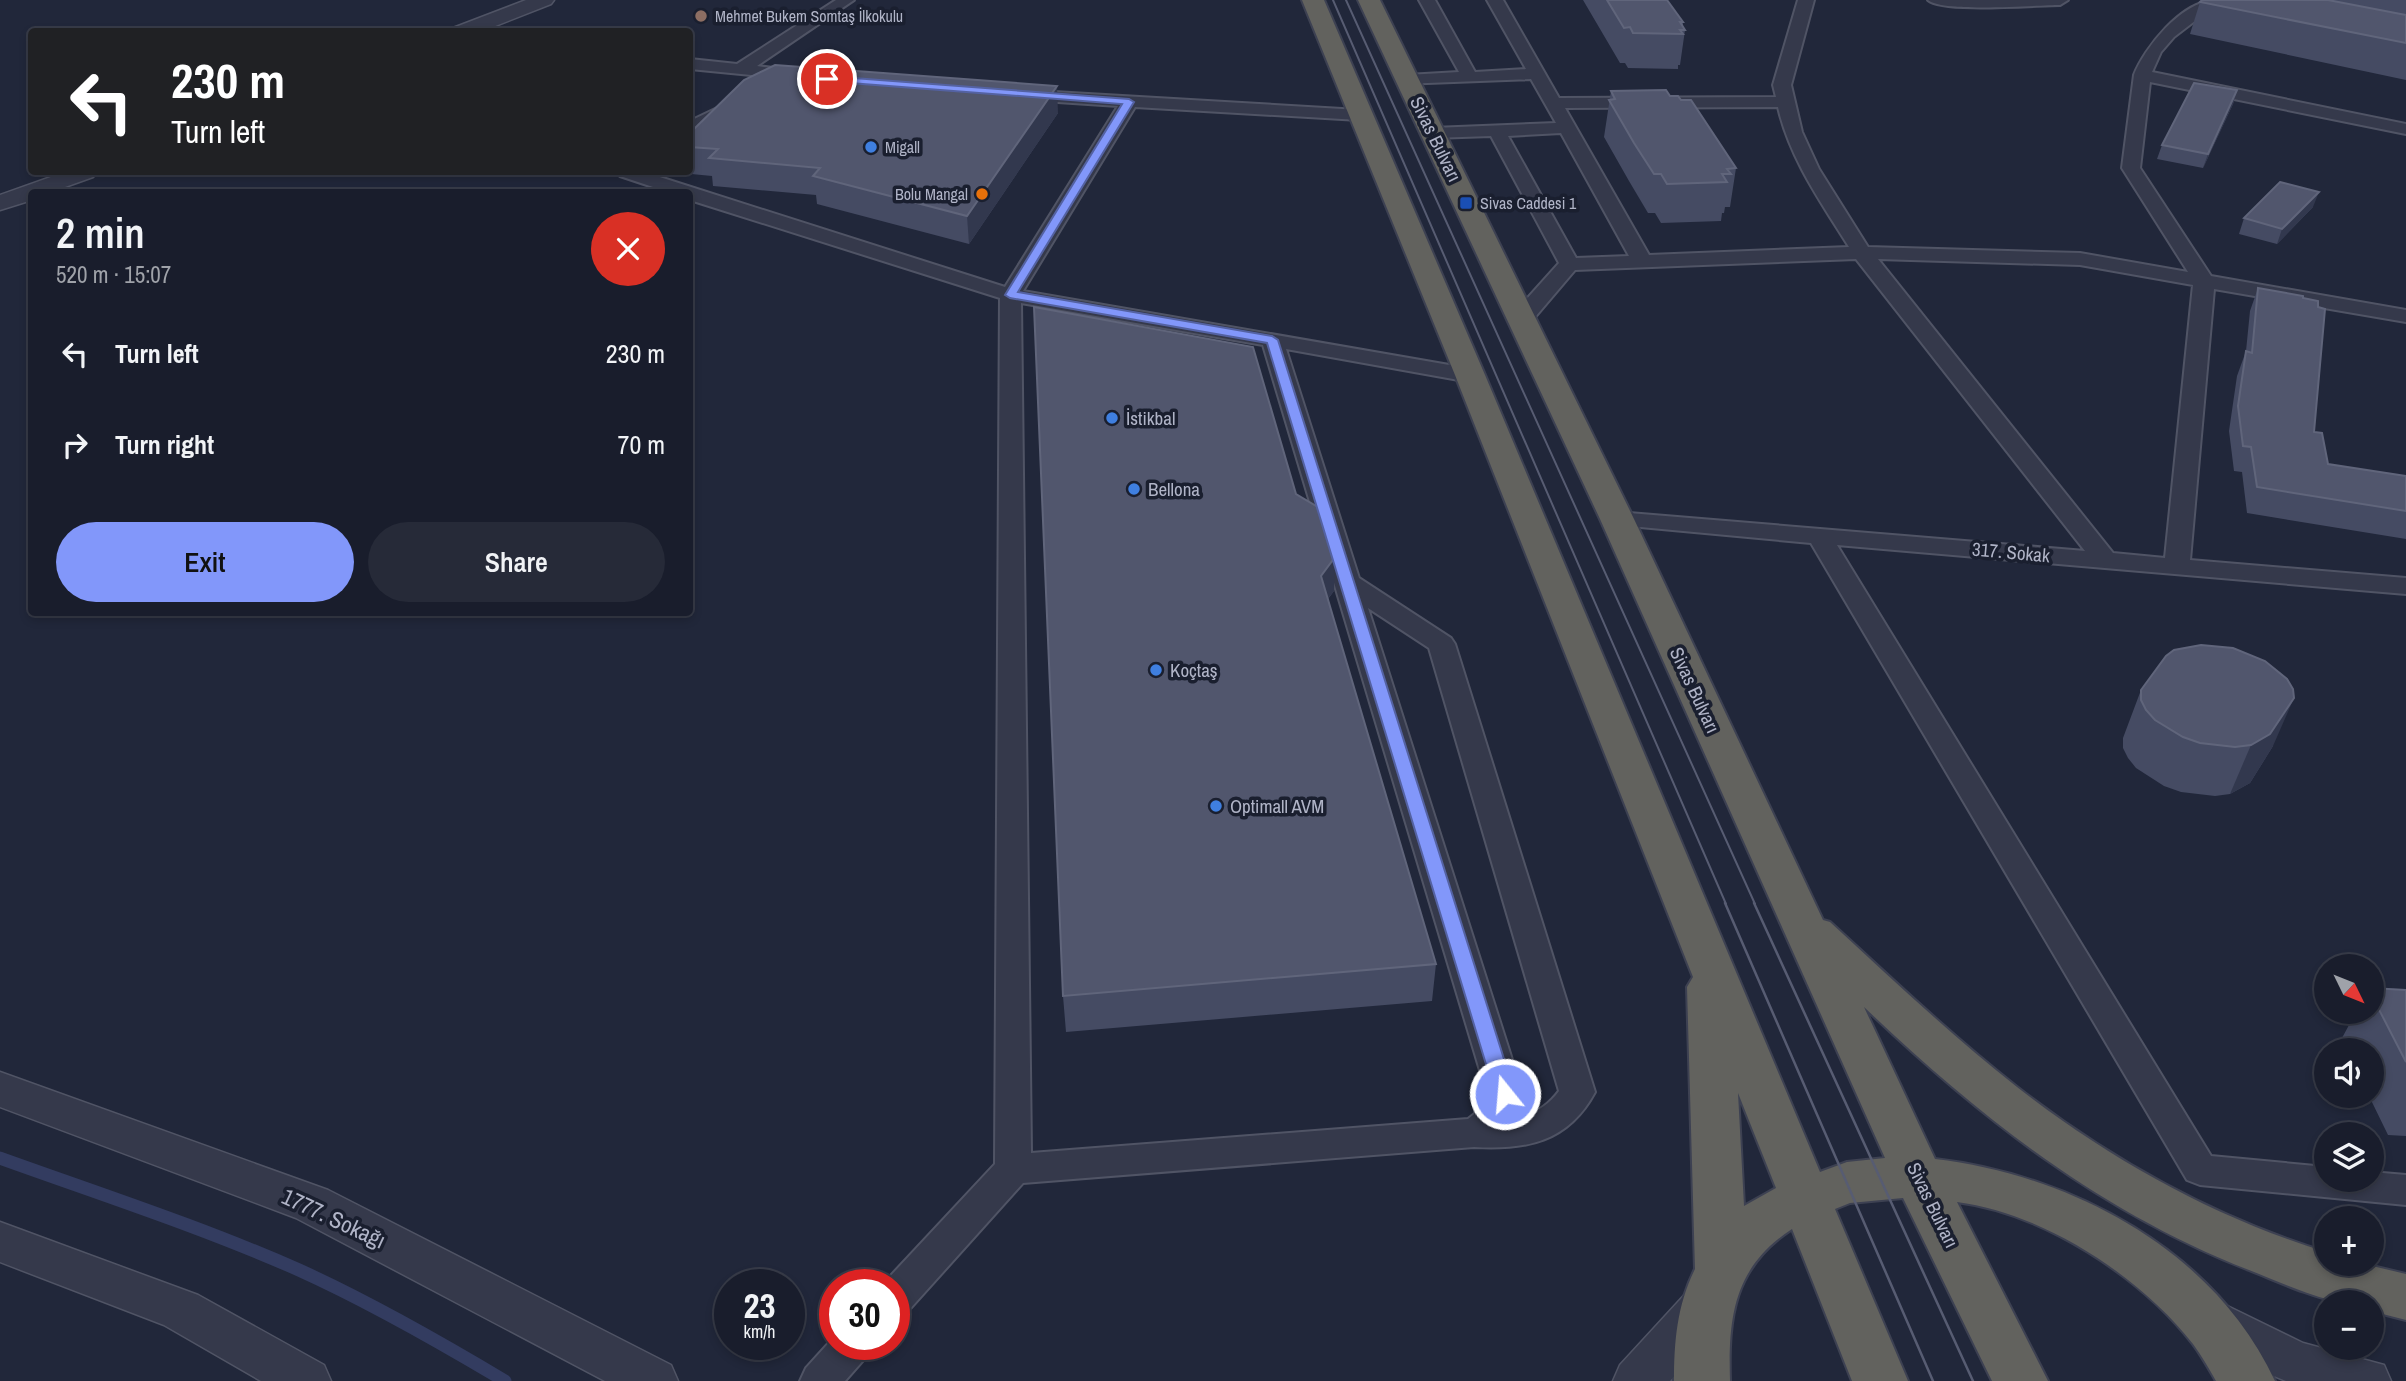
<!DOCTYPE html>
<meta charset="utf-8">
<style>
body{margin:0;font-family:"Archivo Narrow",sans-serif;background:#262a38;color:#f1f3f6;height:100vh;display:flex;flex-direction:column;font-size:26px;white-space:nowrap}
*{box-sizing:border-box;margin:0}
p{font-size:23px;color:#9fa2a9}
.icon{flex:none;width:38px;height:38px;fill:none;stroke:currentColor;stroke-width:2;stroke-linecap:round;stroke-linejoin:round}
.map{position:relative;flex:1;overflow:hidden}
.sheet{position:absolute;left:28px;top:189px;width:665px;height:427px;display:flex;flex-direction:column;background:#191d2c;border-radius:7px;box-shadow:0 4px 10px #0003,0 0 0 2px #373b48}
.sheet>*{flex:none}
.top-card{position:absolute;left:28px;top:28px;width:665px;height:147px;border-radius:7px;box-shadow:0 4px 10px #0003,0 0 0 2px #373b48;background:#202124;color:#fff;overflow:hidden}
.needle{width:46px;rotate:133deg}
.fabs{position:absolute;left:2314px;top:954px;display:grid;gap:14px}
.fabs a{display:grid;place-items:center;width:70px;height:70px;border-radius:50%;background:#191d2c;box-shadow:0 4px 10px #0003,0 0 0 2px #373b48;font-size:35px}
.speed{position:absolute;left:714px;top:1269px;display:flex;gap:14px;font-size:35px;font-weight:700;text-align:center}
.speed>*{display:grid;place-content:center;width:91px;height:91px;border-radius:50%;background:#191d2c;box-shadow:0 4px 10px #0003,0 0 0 2px #373b48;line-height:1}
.speed small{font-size:18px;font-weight:400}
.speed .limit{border:10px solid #d22;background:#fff;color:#111}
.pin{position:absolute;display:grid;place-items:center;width:60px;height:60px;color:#fff;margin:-30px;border:4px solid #fff;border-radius:50%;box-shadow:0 2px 7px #0007}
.me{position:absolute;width:77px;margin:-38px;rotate:343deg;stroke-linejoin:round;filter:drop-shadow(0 0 5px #0008)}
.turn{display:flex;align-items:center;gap:24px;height:147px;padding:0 28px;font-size:32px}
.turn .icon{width:91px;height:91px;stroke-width:2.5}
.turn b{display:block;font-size:49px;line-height:60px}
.round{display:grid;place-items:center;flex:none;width:74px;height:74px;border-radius:37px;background:#262a38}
.headline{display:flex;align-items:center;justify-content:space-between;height:119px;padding:0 28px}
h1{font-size:42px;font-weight:600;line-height:52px}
.primary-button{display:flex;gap:14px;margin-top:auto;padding:14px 28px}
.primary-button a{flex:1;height:80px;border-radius:42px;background:#8297fa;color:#111;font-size:28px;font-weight:600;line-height:80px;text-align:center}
.primary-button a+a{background:#262a38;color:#f1f3f6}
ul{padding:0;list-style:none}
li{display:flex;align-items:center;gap:21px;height:91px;padding:0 28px}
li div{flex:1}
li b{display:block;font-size:26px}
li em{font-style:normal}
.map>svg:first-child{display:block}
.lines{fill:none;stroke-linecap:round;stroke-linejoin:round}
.stream{stroke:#333c60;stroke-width:13}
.minor-casing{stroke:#505465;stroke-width:4}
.tertiary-casing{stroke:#505465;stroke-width:3}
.trunk-casing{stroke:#3d4152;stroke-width:4}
.minor{fill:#35394b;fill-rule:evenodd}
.tertiary{fill:#35394b;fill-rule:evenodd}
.trunk{fill:#62625e;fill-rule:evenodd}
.tram-far1{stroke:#575c72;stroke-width:2}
.tram{stroke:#575c72;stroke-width:2.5}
.wall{fill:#454b63}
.shaded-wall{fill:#32384e}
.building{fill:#51566d;stroke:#60657b;stroke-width:2}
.route{fill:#8297fa;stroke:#5462a2;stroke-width:2}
.education-dot{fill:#8d6e63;stroke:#1a1f2f;stroke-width:2.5}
.shop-dot{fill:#3f7fe0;stroke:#1a1f2f;stroke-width:2.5}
.food-dot{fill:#e8710a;stroke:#1a1f2f;stroke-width:2.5}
.transit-dot{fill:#1a4fb4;stroke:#1a1f2f;stroke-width:2.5}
.labels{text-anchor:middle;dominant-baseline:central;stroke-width:7;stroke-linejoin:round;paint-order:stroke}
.far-poi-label{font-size:16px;fill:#b0b4c7;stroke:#1a1f2f;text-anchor:start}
.street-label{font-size:19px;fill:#b0b4c7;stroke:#1a1f2f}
.poi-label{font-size:19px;fill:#b0b4c7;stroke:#1a1f2f;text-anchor:start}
.near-street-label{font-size:23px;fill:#b0b4c7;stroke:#1a1f2f}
</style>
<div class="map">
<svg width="2406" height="1381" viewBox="0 0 2406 1381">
<rect width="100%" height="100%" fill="#21273a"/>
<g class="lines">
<path class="stream" d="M 0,1158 C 100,1194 202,1227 299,1270 C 370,1302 438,1341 505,1381"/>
<defs>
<g id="minor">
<polygon points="836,0 854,0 757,66 804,72 806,76 804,80 690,69 690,59 737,64"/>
<path d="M 1419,0 L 1435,0 L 1475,72 L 1526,69 L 1487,0 L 1503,0 L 1559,98 L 1776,97 L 1773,85 L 1798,0 L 1814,0 L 1791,85 L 1802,132 L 1819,169 L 1868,247 L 2080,253 L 2188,272 L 2122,168 L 2134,75 C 2144,49 2182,0 2215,1 L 2217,4 L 2174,37 L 2161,52 L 2152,72 L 2406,124 L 2406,134 L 2150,82 L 2140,168 L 2211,276 L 2406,310 L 2406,322 L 2214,289 L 2190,560 L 2406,578 L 2406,594 L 1837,545 L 2211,1156 L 2326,1167 L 2326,1180 L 2371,1180 L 2371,1172 L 2406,1175 L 2406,1205 L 2200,1185 L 2187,1180 L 1811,543 L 1608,524 L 1605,519 L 1608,514 L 1617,512 L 2085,551 L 1856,259 L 1575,270 L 1530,323 L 1514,323 L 1511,318 L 1514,313 L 1559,263 L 1491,136 L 1433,138 L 1424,133 L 1433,128 L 1556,123 L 1531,79 L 1401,84 L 1399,80 L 1401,76 L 1407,75 L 1459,72 ZM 1778,107 C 1790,159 1821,202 1849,247 L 1649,255 L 1565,108 ZM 1561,133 L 1629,256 L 1576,258 L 1508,136 ZM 1878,259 L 2080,265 L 2193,285 L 2165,558 L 2113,553 Z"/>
<path d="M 1928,0 L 2068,0 L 2060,5 C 2037,5 1942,13 1928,0 Z"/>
<polygon points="475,21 503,29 505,32 469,29 467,26"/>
<path d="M 1020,90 L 1359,110 L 1368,115 L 1359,120 L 1135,107 L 1023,291 L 1478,370 L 1481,375 L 1478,380 L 1470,382 L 1286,349 L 1359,578 L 1451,638 L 1455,644 L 1595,1092 C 1568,1142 1527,1150 1474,1147 L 1023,1183 L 908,1311 L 894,1316 L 894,1284 L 883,1284 L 995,1164 L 1000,298 L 690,200 L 690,192 L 668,192 L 620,176 L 618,172 L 644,172 L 1005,287 L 1118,106 L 1014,99 L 1011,95 L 1014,91 ZM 1021,303 L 1263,345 L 1487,1094 L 1482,1108 L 1468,1119 L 1031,1153 ZM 1368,608 L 1429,648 L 1559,1091 C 1548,1106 1532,1116 1514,1118 L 1523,1094 Z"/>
<polygon points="732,101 741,106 738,110 690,133 690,121"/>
<polygon points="835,1336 835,1344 873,1344 867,1356 845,1381 800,1381 806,1368"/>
</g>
<g id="tertiary">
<polygon points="526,0 554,0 551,4 480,32 450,32 453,28"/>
<polygon points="65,172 97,172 93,177 51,192 32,192 32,200 0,210 0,195"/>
<polygon points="0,1072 328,1190 671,1365 678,1381 605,1381 296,1218 0,1107"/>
<polygon points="0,1222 198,1295 324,1365 331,1381 261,1381 164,1325 0,1262"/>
<polygon points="1706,1284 1723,1290 1730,1305 1723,1320 1670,1381 1613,1381 1620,1365 1689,1290"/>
<polygon points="2211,1298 2303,1343 2384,1365 2391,1381 2286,1381 2248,1365 2211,1345 2194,1334 2186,1319 2194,1304"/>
</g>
<path id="trunk" d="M 1302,0 L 1324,0 L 1485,375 L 1820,1172 L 1847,1162 L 1885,1158 L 1600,519 L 1358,0 L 1380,0 L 1634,519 L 1823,920 L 1830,922 C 1891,978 1952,1036 2017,1087 C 2109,1159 2215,1218 2326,1252 L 2326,1264 L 2364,1264 L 2406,1274 L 2406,1320 L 2371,1311 L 2371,1302 C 2361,1302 2349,1304 2339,1302 C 2309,1296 2277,1281 2249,1270 C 2100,1212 1978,1116 1864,1007 L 1935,1159 C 2072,1175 2215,1251 2275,1381 L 2216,1381 C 2209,1369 2202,1356 2193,1344 C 2140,1276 2043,1213 1957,1202 L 2048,1381 L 1992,1381 L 1903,1198 L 1850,1203 L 1835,1209 L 1908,1381 L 1852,1381 L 1792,1229 C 1734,1267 1728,1316 1730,1381 L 1674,1381 C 1674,1342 1677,1305 1695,1269 L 1687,987 L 1693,977 L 1455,375 ZM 1738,1093 L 1776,1188 L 1744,1206 Z"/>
</defs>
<use href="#minor" class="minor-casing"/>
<use href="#tertiary" class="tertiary-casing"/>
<use href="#trunk" class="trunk-casing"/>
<use href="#minor" class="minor"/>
<use href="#tertiary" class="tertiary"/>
<use href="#trunk" class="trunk"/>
<g class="tram-far1">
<polyline points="1333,0 1726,904"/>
<polyline points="1346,0 1755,904"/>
</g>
<g class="tram">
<polyline points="1725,903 1933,1381"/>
<polyline points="1754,903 1973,1381"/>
</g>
</g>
<g class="wall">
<polygon points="1583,0 1667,0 1683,22 1683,26 1685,30 1680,65 1678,65 1678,69 1628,68 1625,63 1620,63"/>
<polygon points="2202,0 2406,0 2406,80 2190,34 2200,2"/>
<polygon points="2237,90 2233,104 2203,168 2157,159 2162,145"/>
<polygon points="1611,91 1670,96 1681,100 1736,168 1730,207 1725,207 1724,213 1722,213 1721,221 1661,223 1655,213 1648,213 1629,181 1604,137"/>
<polygon points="1058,113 969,244 817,204 816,195 713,186 712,176 681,173 681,172 690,172 690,133"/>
<polygon points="2313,207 2277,244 2239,234 2244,218"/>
<polygon points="2258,288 2314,432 2328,464 2406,476 2406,539 2247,513 2242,472 2234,471 2229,431 2237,376 2246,351 2250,311"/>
<polygon points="1296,494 1334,591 1328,599 1436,964 1432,1001 1066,1032 1063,996"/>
<polygon points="2141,690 2273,746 2250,783 2230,794 2215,796 2181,792 2164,786 2136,768 2128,758 2123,748 2123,738"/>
<polygon points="2371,988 2406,990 2406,1136 2388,1135 2369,1096 2371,1096 2371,1050 2347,1050 2342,1038 2356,1012 2371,1012"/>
</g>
<g class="shaded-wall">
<polygon points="1057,86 1058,113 969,244 967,216"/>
<polygon points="2237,90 2233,104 2203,168 2208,154"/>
<polygon points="2319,192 2313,207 2277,244 2282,229"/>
<polygon points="1335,557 1334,591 1319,610 1321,576"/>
<polygon points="2294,698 2273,746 2250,783 2230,794 2251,745"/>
</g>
<g class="building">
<polygon points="1607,0 1667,0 1683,22 1680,22 1685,30 1680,30 1683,34 1633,33 1630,27 1624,28"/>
<polygon points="2202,0 2328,0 2406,15 2406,43 2200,2"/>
<polygon points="775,65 1057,86 967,216 813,176 820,168 709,158 718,149 690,147 690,133 744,80"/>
<polygon points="2194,83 2237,90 2208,154 2162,145"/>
<polygon points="1666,90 1670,96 1678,96 1681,100 1691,100 1736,168 1727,169 1731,174 1722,174 1727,182 1667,184 1661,174 1654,174 1634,143 1609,100 1615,99 1611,91"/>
<polygon points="2280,182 2319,192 2282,229 2244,218"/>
<polygon points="2258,288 2303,296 2303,298 2318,301 2318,307 2325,309 2314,432 2322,433 2328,464 2406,476 2406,511 2257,487 2251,447 2243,446 2238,406 2246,351 2252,353"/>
<polygon points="1034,307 1253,347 1296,494 1321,509 1335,557 1321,576 1436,964 1063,996"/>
<polygon points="2201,645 2233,648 2265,661 2287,679 2293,689 2294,698 2270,734 2251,745 2235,747 2200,743 2183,737 2155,720 2146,710 2141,700 2141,690 2166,656 2174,650"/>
<polygon points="2371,988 2406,990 2406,1062 2371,994"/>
</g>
<polygon class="route" points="827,76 1129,99 1134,102 1018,292 1272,336 1278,340 1515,1094 1512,1100 1505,1102 1498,1100 1495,1094 1267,343 1010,298 1005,295 1122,104 824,81 824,77"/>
<circle class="education-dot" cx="701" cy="16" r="7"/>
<g class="shop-dot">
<circle cx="871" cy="147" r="7"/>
<circle cx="1112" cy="418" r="7"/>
<circle cx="1134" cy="489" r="7"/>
<circle cx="1156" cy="670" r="7"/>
<circle cx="1216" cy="806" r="7"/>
</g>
<circle class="food-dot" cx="982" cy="194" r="7"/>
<rect class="transit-dot" x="1459" y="196" width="14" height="14" rx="3.5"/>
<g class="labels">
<g class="far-poi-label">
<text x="715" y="16">Mehmet Bukem Somtaş İlkokulu</text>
<text x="885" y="147">Migall</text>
<text x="968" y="194" text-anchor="end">Bolu Mangal</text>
<text x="1480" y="203">Sivas Caddesi 1</text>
</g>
<g class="street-label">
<text transform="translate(1436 139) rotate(64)">Sivas Bulvarı</text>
<text transform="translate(2011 552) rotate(5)">317. Sokak</text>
<text transform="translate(1695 690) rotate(65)">Sivas Bulvarı</text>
<text transform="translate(1933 1205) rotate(64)">Sivas Bulvarı</text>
</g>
<g class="poi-label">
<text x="1126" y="418">İstikbal</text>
<text x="1148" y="489">Bellona</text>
<text x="1170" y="670">Koçtaş</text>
<text x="1230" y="806">Optimall AVM</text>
</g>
<g class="near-street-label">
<text transform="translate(334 1218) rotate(25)">1777. Sokağı</text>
</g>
</g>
</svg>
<div class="fabs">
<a><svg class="needle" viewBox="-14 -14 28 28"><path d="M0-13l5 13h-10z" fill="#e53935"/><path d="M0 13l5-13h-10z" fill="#9fa2a9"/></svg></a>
<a><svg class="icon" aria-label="sound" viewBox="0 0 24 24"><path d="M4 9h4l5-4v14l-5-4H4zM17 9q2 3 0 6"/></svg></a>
<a><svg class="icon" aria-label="layers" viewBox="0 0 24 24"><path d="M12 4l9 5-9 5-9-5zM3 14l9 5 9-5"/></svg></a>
<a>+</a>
<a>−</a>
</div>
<div class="speed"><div>23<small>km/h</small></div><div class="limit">30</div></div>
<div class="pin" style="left:827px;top:79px;background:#d93025"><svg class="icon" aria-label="arrive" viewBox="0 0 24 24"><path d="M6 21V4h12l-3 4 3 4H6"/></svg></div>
<svg class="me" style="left:1505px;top:1094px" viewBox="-20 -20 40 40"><circle r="17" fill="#8297fa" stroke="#fff" stroke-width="3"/><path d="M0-11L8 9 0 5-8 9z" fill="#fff"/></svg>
<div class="top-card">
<div class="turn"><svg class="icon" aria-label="left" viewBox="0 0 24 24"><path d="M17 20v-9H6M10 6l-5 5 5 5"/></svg><div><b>230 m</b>Turn left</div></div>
</div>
<section class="sheet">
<div class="headline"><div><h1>2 min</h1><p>520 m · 15:07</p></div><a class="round" style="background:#d93025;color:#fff"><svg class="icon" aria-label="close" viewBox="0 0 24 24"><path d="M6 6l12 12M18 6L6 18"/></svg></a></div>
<ul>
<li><svg class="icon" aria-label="left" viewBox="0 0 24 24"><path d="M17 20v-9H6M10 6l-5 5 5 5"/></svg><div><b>Turn left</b></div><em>230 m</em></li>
<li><svg class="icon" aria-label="right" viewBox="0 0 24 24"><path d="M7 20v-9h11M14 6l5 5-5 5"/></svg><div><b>Turn right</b></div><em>70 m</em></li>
</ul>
<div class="primary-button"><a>Exit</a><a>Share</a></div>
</section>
</div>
